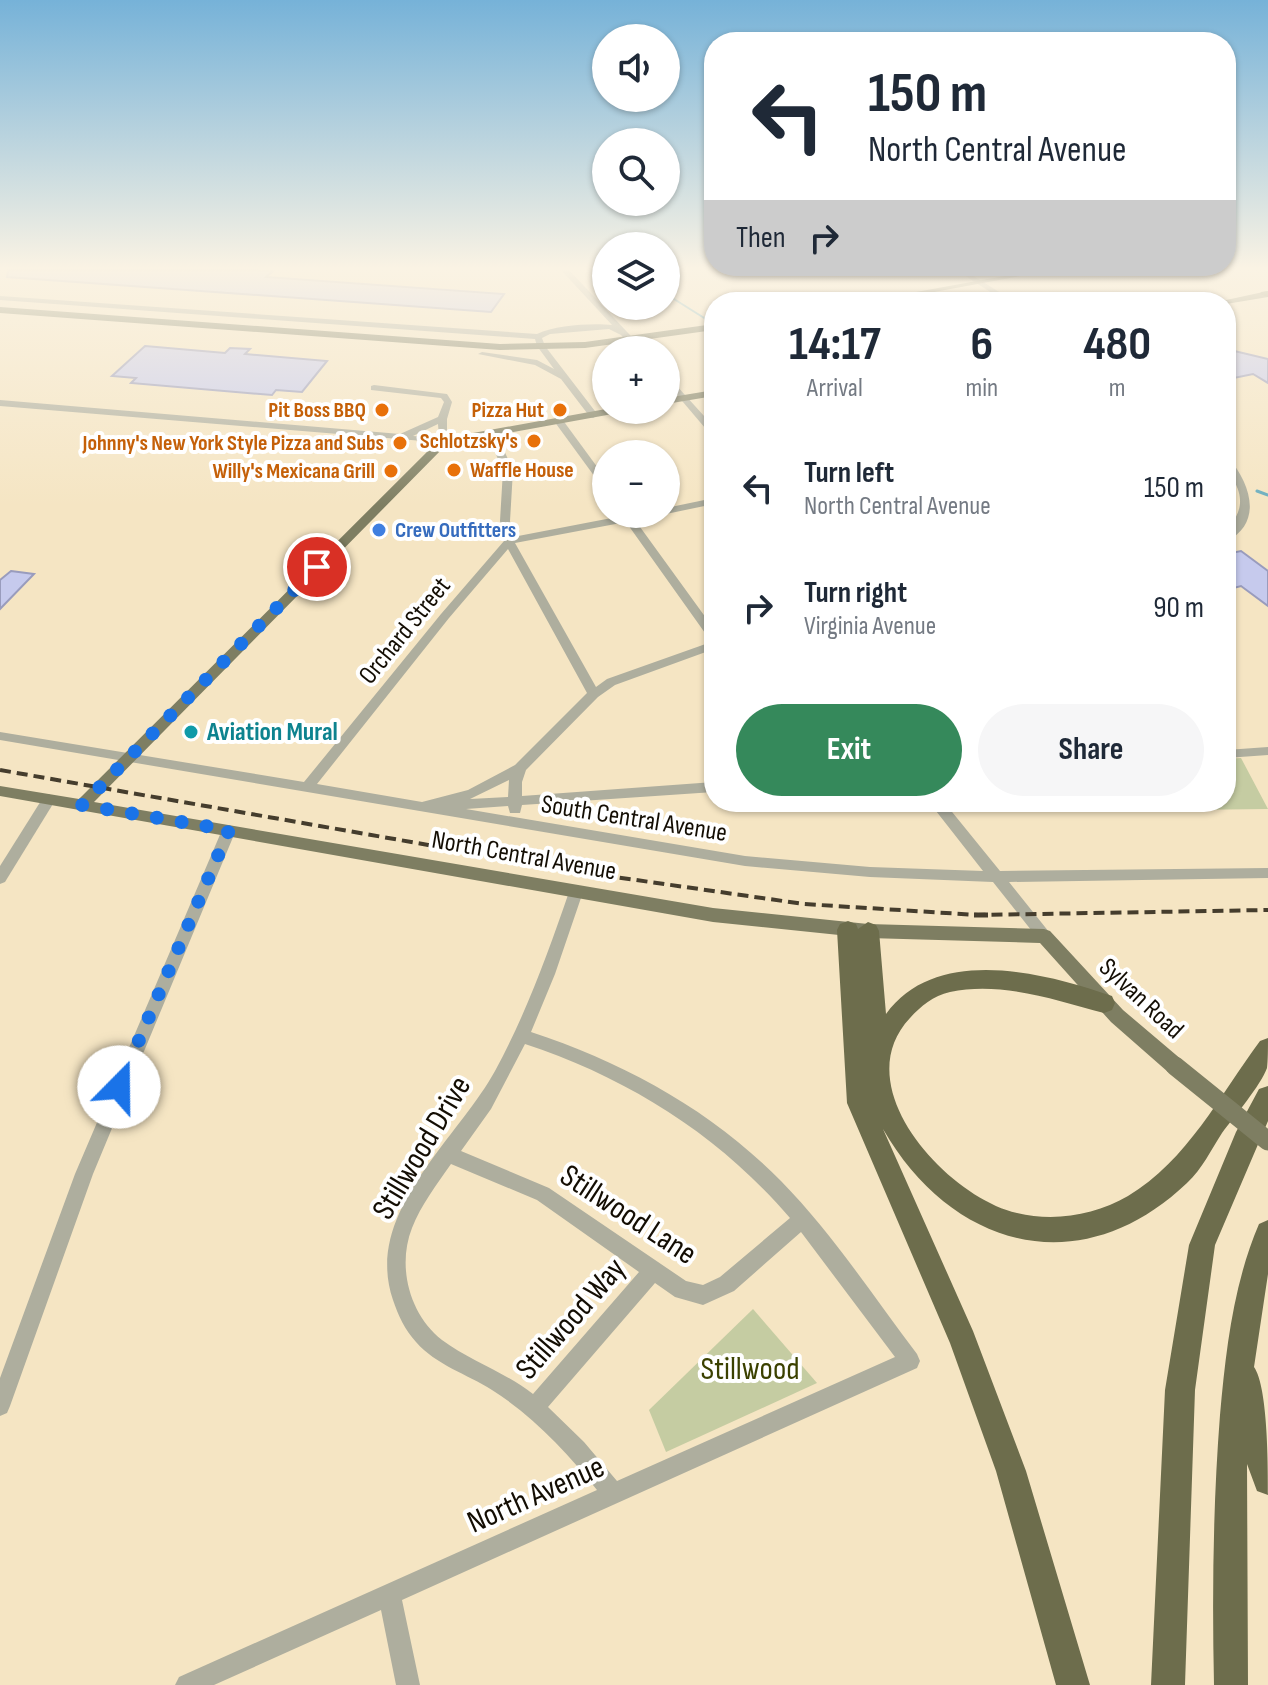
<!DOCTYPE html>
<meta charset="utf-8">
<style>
body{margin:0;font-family:"Sofia Sans Condensed",sans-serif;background:#f6f6f7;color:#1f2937;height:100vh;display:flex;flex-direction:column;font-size:30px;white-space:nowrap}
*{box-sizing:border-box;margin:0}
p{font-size:26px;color:#747a83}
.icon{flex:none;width:44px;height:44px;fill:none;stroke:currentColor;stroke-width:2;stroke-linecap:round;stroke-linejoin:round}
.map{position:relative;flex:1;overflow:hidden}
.details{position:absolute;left:704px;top:292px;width:532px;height:520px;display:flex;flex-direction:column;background:#fff;border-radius:32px;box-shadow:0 2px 6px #0004}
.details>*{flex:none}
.guide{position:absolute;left:704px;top:32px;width:532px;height:244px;border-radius:32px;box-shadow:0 2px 6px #0004;background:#fff;color:#1f2937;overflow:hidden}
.tools{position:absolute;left:592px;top:24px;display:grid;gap:16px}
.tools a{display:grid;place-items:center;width:88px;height:88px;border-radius:50%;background:#fff;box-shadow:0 2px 6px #0004;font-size:40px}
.pin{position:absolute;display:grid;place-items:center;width:68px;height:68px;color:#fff;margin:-34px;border:4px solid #fff;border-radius:50%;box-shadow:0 2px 8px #0007}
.me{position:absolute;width:88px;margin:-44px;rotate:22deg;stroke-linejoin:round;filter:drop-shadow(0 0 6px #0008)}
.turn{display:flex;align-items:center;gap:28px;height:168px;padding:0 32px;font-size:36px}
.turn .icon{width:104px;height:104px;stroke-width:2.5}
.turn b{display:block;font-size:56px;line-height:68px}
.then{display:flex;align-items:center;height:76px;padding:0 32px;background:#0003;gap:16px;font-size:30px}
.eta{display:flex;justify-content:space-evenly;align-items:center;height:136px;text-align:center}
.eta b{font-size:48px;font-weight:700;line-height:56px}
.primary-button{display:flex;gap:16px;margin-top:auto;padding:16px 32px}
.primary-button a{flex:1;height:92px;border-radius:48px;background:#35895b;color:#fff;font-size:32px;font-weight:700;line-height:92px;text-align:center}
.primary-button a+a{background:#f6f6f7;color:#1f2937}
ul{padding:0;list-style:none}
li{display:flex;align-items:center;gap:24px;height:120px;padding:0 32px}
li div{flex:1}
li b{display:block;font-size:30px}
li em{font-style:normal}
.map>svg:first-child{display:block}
.green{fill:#c5cca2}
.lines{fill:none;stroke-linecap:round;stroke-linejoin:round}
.stream-far1{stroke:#6caebf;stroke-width:2}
.stream{stroke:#6caebf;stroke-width:3}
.building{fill:#c6caed;stroke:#999cbd;stroke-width:2}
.minor{fill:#aeae9e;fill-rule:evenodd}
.major{fill:#7e7e62;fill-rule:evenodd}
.highway{fill:#6d6d4c;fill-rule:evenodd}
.rail-far1{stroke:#453d2d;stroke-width:4;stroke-dasharray:11 6;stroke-linecap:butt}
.rail{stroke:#453d2d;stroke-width:5;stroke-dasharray:14 7;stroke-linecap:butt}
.major-bridge{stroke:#7e7e62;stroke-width:19}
.route{stroke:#1a73e8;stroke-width:14;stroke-dasharray:0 25.2}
.food-dot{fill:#e8710a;stroke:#fff;stroke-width:3}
.shop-dot{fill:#3f7fe0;stroke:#fff;stroke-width:3}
.culture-dot{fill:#0f9aa8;stroke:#fff;stroke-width:3}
.labels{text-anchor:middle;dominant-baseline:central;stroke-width:8;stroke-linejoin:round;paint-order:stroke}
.far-food-label{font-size:22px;font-weight:bold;fill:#c56008;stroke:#fff;text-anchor:end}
.far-shop-label{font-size:22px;font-weight:bold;fill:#366cbe;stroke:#fff;text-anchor:start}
.street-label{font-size:26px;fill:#130d03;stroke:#fff}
.culture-label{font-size:26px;font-weight:bold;fill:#0d838f;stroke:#fff;text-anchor:start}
.near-street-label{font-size:32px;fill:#130d03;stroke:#fff}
.near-park-label{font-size:32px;fill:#3b4100;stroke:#fff}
</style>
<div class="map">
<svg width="1268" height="1685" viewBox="0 0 1268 1685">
<rect width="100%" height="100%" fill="#f5e5c3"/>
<g class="green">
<polygon points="1241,758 1268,809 1097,811 1093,802 1226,802 1226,759"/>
<polygon points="753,1309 817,1383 666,1452 649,1410"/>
</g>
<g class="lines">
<polyline class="stream-far1" points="666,294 709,321"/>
<polyline class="stream" points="1257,491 1268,495"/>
</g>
<g class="building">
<polygon points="8,270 253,270 273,271 266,277 504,294 491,312 7,277"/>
<polygon points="145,346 225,353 230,348 250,349 245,354 327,361 302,392 276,390 272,395 131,383 136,378 112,376"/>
<polygon points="1226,349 1268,359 1268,383 1253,374 1234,378 1226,373"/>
<polygon points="1241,551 1268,571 1268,606 1241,586 1226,590 1226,554"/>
<polygon points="11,571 34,574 0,609 0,580"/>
</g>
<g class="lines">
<g class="minor">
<path d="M 561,270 L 569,270 L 644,350 L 635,350 L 621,335 L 609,329 L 550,334 L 542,338 L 545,346 L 598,415 L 593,418 L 590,417 L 561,379 L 535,365 L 478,354 L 482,352 L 537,360 L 554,369 L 537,346 L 535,339 L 0,300 L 0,296 L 537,334 C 556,325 592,323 612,325 Z"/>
<polygon points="956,270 964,270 1015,302 1006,302"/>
<polygon points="666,374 714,427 714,436 711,435 666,382"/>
<path d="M 374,385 L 447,394 L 452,402 L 447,419 L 447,443 L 0,406 L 0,400 L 400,434 L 438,417 L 444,402 L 441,398 L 371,390 L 371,386 ZM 438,424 L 439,438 L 413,436 Z"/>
<polygon points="559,418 562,419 606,479 606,489 603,488 554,421"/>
<path d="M 491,430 L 496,433 L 513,470 L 510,521 L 513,537 L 622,516 L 621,514 L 655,514 L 635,520 L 714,629 L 714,641 L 710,640 L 626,522 L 515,543 L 596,687 L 607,679 L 714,641 L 714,649 L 615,685 L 598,697 L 526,770 L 522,782 L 522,796 L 714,782 L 714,792 L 522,805 L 520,813 L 510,813 L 508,806 L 466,809 L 745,856 L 870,867 L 983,871 L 929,802 L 944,802 L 1000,871 L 1268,868 L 1268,878 L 1009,882 L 1049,932 L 1052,936 L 1049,940 L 1044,942 L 1039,940 L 993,882 L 870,877 L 745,866 L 0,740 L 0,732 L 304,782 L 441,614 L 504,541 L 500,521 L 503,470 L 486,433 ZM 508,549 L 587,693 L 515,765 L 468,790 L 422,802 L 317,784 L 449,618 ZM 509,780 L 508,797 L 470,799 Z"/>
<path d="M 1226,457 L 1229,458 C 1250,484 1264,522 1226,542 C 1226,527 1241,517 1240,500 C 1240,484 1226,473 1226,457 Z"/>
<polygon points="714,498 714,504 666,514 666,508"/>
<polygon points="1268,747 1268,755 1226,758 1226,750"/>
<polygon points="49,794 56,799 5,882 0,884 0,866 44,796"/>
<polygon points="229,825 236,830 93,1174 10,1406 7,1413 0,1416 0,1378 75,1174 222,830"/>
<path d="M 576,886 L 581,888 L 583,892 L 555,974 L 531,1032 C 625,1063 711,1110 781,1181 C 832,1233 873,1296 917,1354 L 920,1361 L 917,1368 L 402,1600 L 420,1685 L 396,1685 L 381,1610 L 214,1685 L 175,1685 L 179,1677 L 597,1490 C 567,1452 533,1416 492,1390 C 467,1374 436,1365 416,1342 C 405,1330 398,1315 393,1300 C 363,1213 457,1140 495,1071 C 526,1014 548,953 569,892 L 571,888 ZM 525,1044 C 628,1078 719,1135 790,1218 L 720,1277 L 703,1285 L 686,1281 L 549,1188 L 461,1151 L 491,1109 ZM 451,1164 L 537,1200 L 639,1272 L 533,1394 C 505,1372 470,1361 442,1340 C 409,1314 397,1266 412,1228 C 421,1205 437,1184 451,1164 ZM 801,1232 L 895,1357 L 617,1481 L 584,1442 L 548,1407 L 655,1283 L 675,1297 L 703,1305 L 734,1291 Z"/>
</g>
<g class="major">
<polygon points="1037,270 1053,270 880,302 861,302"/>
<polygon points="1068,270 1080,270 1069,275 1065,272"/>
<polygon points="1268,291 1268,297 1226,304 1217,302"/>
<polygon points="0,307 500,344 585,342 714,324 714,330 585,348 500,350 0,313"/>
<polygon points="714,390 714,396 666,404 666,398"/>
<polygon points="606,409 623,410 618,413 447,444 94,802 713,908 868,924 1044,929 1050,931 1123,1010 1182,1060 1184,1066 1182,1072 1175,1074 1168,1072 1111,1022 1040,943 868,938 713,922 0,796 0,786 79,799 440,439"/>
</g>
<g class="highway">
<polygon points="1268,291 1268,297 1260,294 1261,292"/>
<path d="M 848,921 L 856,924 L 858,929 L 868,922 L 876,925 L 879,931 L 886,1014 C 936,945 1043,972 1112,996 L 1115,1003 L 1112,1010 L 1104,1013 C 1055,1000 1001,981 950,992 C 933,996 921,1006 910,1018 C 845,1087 948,1197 1017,1213 C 1055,1222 1095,1215 1128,1196 C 1187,1161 1220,1095 1260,1041 L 1268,1038 C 1268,1047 1268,1060 1267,1068 C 1261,1085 1234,1117 1222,1133 C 1211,1150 1202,1169 1187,1183 C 1081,1284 952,1249 883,1129 L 973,1331 L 1026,1471 L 1090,1685 L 1056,1685 L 996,1471 L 950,1343 L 847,1103 L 837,930 L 840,924 Z"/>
<polygon points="1268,1086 1268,1121 1215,1245 1195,1390 1185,1685 1151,1685 1165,1390 1189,1245 1236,1132 1259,1089"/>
<path d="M 1268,1220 L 1268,1274 L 1254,1367 C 1268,1387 1268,1466 1268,1495 L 1257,1491 L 1247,1464 L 1248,1685 L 1214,1685 C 1212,1595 1213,1505 1220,1415 C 1226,1350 1233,1285 1259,1224 Z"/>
</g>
<polyline class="rail-far1" points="0,770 594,874 804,904 978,915 1268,910"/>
<polyline class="rail" points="974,915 994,915"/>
<polyline class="major-bridge" points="1175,1066 1268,1141"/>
</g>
<linearGradient id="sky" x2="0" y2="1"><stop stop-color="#76b2d8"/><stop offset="0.53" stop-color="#faf3e4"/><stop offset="1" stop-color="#faf3e4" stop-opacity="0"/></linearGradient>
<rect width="1268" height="506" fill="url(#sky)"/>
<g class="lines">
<polyline class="route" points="119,1087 229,830 82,805 317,567"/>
</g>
<g class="food-dot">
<circle cx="382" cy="410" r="8"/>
<circle cx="560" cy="410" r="8"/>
<circle cx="534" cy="441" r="8"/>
<circle cx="400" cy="443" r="8"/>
<circle cx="454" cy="470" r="8"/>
<circle cx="391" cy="471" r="8"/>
</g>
<circle class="shop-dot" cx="379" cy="530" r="8"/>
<circle class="culture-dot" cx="191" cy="732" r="8"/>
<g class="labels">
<g class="far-food-label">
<text x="366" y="410">Pit Boss BBQ</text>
<text x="544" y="410">Pizza Hut</text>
<text x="518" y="441">Schlotzsky's</text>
<text x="384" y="443">Johnny's New York Style Pizza and Subs</text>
<text x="470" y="470" text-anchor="start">Waffle House</text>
<text x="375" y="471">Willy's Mexicana Grill</text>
</g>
<g class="far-shop-label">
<text x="395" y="530">Crew Outfitters</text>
</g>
<g class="street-label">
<text transform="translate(405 631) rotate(-51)">Orchard Street</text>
<text transform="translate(634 819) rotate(9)">South Central Avenue</text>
<text transform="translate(524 856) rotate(10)">North Central Avenue</text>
<text transform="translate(1141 999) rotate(43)">Sylvan Road</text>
</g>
<g class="culture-label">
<text x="207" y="732">Aviation Mural</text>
</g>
<g class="near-street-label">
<text transform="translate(422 1148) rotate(-59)">Stillwood Drive</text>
<text transform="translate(628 1215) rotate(33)">Stillwood Lane</text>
<text transform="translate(571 1319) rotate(-49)">Stillwood Way</text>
<text transform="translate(536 1495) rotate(-24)">North Avenue</text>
</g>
<g class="near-park-label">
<text x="750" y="1369">Stillwood</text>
</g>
</g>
</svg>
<div class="tools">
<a><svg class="icon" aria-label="sound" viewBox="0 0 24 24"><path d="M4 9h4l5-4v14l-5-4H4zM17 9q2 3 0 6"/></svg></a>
<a><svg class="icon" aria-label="search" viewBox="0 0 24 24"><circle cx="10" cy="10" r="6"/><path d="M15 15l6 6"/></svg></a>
<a><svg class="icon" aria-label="layers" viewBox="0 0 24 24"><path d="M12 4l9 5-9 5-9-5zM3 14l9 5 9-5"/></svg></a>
<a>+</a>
<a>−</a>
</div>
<div class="pin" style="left:317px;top:567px;background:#d93025"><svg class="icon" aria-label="arrive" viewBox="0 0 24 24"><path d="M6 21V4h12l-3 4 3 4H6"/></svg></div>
<svg class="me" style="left:119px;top:1087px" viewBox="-20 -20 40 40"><circle r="19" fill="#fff"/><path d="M0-13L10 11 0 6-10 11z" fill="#1a73e8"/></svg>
<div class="guide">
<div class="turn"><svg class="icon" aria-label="left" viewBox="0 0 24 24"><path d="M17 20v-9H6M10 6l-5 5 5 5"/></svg><div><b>150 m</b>North Central Avenue</div></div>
<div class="then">Then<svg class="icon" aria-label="right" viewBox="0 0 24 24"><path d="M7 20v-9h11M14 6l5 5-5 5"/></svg></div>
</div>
<section class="details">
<div class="eta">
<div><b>14:17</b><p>Arrival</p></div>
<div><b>6</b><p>min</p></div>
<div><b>480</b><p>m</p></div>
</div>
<ul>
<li><svg class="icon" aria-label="left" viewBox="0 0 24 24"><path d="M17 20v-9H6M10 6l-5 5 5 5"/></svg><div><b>Turn left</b><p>North Central Avenue</p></div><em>150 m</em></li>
<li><svg class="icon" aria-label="right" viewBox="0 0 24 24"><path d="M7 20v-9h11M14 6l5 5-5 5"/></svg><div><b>Turn right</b><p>Virginia Avenue</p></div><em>90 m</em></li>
</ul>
<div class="primary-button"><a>Exit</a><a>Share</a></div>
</section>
</div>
